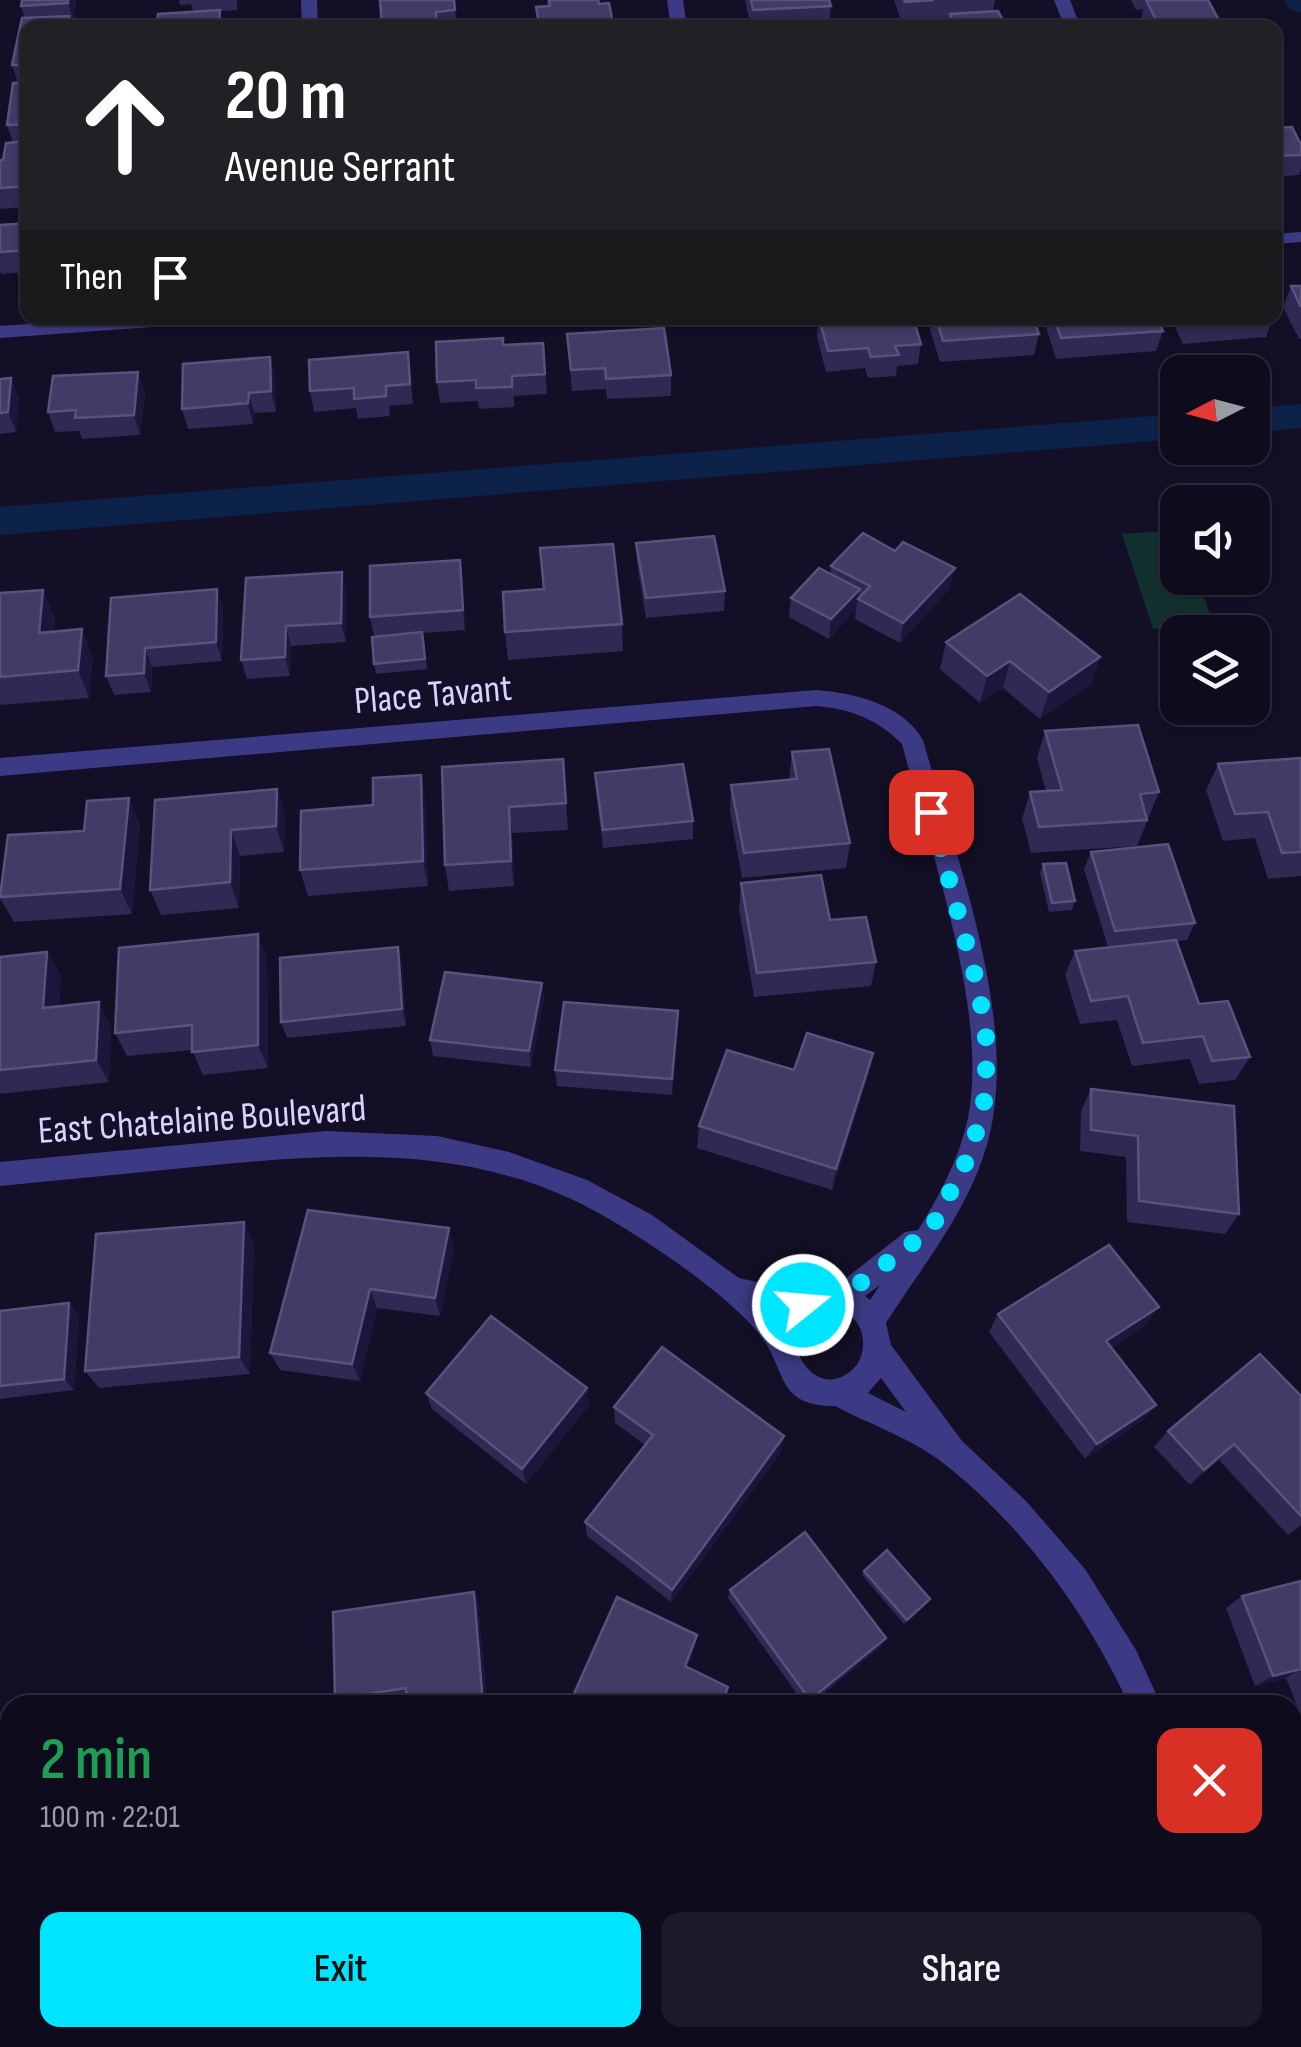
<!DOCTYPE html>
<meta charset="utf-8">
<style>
body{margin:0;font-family:"Sofia Sans Condensed",sans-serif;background:#1c1929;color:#f1f3f6;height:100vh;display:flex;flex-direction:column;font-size:38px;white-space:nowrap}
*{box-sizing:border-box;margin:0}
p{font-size:32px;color:#9b9ba3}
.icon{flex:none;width:55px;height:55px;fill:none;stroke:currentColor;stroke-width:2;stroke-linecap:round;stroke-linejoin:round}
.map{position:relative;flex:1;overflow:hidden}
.drawer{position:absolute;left:0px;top:1695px;width:1302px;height:352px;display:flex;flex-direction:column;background:#0e0b1c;border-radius:30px 30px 0 0;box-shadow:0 2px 8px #0004,0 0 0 2px #2e2b3b}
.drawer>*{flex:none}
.hud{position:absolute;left:20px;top:20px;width:1262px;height:305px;border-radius:20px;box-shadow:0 2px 8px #0004,0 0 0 2px #2e2b3b;background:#202124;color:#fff;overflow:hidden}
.needle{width:65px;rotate:264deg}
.tools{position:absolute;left:1160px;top:355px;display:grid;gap:20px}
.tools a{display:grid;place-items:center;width:110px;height:110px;border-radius:20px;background:#0e0b1c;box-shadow:0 2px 8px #0004,0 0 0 2px #2e2b3b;font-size:50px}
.pin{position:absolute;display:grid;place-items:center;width:85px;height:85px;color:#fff;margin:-42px;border-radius:20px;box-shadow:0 5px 15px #0006}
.me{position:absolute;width:110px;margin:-55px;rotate:73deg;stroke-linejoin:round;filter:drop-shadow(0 0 8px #0008)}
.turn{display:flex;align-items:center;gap:35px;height:210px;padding:0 40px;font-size:45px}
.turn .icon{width:130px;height:130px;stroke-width:2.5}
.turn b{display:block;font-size:70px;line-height:85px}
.then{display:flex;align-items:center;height:95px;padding:0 40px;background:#0003;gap:20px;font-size:38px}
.round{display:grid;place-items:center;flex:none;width:105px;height:105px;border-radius:20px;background:#1c1929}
.headline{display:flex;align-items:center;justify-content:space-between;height:170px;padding:0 40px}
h1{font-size:60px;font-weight:600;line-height:75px;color:#1e9e55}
.button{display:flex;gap:20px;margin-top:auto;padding:20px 40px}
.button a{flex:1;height:115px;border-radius:20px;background:#00e5ff;color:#111;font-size:40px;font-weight:600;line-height:115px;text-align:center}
.button a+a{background:#1c1929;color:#f1f3f6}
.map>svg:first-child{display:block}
.green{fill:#12302f}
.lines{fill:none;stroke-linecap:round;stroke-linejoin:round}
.canal{fill:#0c2248;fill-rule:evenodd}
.minor{fill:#3d3a85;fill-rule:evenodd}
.wall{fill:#312854}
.shaded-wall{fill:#1d163a}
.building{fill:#433a66;stroke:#5a527e;stroke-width:2.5}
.route{stroke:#00e5ff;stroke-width:18;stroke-dasharray:0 32.4}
.labels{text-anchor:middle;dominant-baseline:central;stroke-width:8;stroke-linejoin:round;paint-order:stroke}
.street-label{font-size:38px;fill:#d9d4ff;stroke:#130f26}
</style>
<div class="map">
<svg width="1301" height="2047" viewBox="0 0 1301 2047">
<rect width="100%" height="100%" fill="#130f26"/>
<polygon class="green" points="1177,530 1178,578 1197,578 1214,625 1153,629 1122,534"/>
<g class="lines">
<g class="canal">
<polygon points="1284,0 1301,0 1301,13 1290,10"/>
<polygon points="1301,404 1301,428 1252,432 1252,408"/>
<polygon points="1178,414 1178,439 0,535 0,507"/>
</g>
<g class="minor">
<polygon points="301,0 317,0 318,28 302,28"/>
<polygon points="667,0 683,0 687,28 671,28"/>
<polygon points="1054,0 1070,0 1081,28 1065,28"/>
<polygon points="1301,232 1301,242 1275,244 1275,234"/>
<polygon points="118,318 203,318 194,324 0,338 0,326"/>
<path d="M 816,690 C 855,693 902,704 923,740 C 956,859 1024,1031 985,1151 C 965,1215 921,1268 886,1323 L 891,1345 L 962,1441 L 1026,1501 L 1085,1569 L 1136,1650 L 1161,1705 L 1129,1705 C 1088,1615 1022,1524 943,1463 C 913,1439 869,1424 835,1406 C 782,1406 786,1379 768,1347 C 741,1299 620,1221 569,1198 C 452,1145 328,1154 204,1166 C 136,1173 68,1179 0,1186 L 0,1162 L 326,1131 L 437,1136 L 509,1152 L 587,1180 L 652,1215 L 739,1278 L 803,1292 L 837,1285 L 905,1232 L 918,1230 C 940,1195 959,1159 968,1118 C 989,1010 930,851 902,744 C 877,719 851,709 816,706 L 0,776 L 0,758 ZM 880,1285 L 870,1300 L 865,1296 ZM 830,1311 C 835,1313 840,1312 845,1314 C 866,1321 868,1353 855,1367 C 811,1413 763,1317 830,1311 ZM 881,1378 L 906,1412 L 868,1393 Z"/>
<polygon points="494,2038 530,2038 534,2047 498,2047"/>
<polygon points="1229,2038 1263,2038 1266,2047 1232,2047"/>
</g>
</g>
<g class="wall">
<polygon points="76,0 74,23 72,23 73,28 28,28 28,207 0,209 0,160 3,160 13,142 7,125 18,83 12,65 25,18 21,6"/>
<polygon points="179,0 237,0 237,10 220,11 223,25 232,25 233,28 156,28 193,11 191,4 180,5"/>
<polygon points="380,0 455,10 457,28 382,28"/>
<polygon points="547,0 598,0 599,4 613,24 613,28 537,28 536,7 547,6"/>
<polygon points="745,0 829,0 831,6 829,27 751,28"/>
<polygon points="894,0 995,0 993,11 1007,28 948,28 949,19 902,23"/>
<polygon points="1131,0 1208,0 1223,28 1144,28 1141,20 1143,9 1136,10"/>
<polygon points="1275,128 1301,155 1301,169 1299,175 1275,177"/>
<polygon points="28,223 28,272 1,274 0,270 0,225"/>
<polygon points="1291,286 1301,286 1301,339 1299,339 1283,307"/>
<polygon points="819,318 921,344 918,364 897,366 896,376 868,378 865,368 826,372 817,337"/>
<polygon points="932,318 1033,318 1039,334 1034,355 940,362 930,330"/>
<polygon points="1048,318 1158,318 1163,331 1156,351 1056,359 1046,327"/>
<polygon points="1171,318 1273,318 1266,337 1183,344"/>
<polygon points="567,334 671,375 671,396 607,399 606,389 572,391"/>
<polygon points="543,343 547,394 514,396 514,407 479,409 478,401 440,403 437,382 504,345"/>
<polygon points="408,352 413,404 389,406 390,416 358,419 356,408 314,412 310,391"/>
<polygon points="270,357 275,377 276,412 254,413 253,424 188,429 182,409"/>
<polygon points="0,379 19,398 16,432 0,434"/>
<polygon points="145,392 140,435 82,439 79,431 55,432 48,412"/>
<polygon points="636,543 725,591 724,611 646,618 637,563"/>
<polygon points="460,560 465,630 423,633 427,669 376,674 374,664 374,636 370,617"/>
<polygon points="831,566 950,588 900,643 855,619 856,609 829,639 789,617 791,598 830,573"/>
<polygon points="246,578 346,591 346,642 291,646 290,676 247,679 241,660"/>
<polygon points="217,589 223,609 222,661 152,667 151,692 114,695 106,676"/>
<polygon points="0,593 55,618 54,632 93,657 89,698 0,705"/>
<polygon points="622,624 623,651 508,660 505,632"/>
<polygon points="946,642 1100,657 1091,685 1040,719 1003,688 980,703 940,669"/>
<polygon points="1045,731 1159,792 1137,846 1031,853 1022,819 1030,792 1046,791 1037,758"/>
<polygon points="792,752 850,843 846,868 742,878 730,812 731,785 789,780"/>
<polygon points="1301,758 1301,876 1268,879 1255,838 1223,841 1206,790 1218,764"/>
<polygon points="563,759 568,830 512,833 514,886 449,891 445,865"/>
<polygon points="595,773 693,821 693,839 603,848 596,792"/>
<polygon points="421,775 425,801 428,886 308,896 300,870 373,805"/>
<polygon points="277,789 285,816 284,852 240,856 239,908 161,915 150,890"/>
<polygon points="140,824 132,914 14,922 0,898 0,890 84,831"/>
<polygon points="1091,852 1195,923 1187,940 1177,941 1199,1004 1250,1057 1235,1080 1199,1084 1190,1059 1132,1066 1117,1020 1080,1024 1065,975 1075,951 1108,947 1084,869"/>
<polygon points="1043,864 1075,901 1072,910 1049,912 1040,873"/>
<polygon points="741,883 830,920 876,962 871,986 754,997 739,909"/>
<polygon points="398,947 402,963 406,1026 287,1038 281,1022"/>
<polygon points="47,952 61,976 59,1006 111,1026 109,1082 0,1094 0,957"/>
<polygon points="267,958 268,1068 203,1075 192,1050 127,1056 115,1033"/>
<polygon points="542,983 544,999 531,1067 433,1056 430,1040"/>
<polygon points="678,1011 672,1095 557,1086 555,1070"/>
<polygon points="873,1053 868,1076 832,1190 697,1148 699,1126 794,1070"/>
<polygon points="1091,1089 1239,1214 1225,1234 1127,1222 1126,1157 1080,1151 1081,1111"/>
<polygon points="308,1210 454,1248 440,1316 377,1308 360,1381 280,1370 270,1353"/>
<polygon points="254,1242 250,1374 99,1388 85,1371"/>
<polygon points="69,1303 79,1316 74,1390 0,1399 0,1311"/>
<polygon points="998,1314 1146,1325 1111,1348 1156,1405 1142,1421 1085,1459 989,1332"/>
<polygon points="587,1388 589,1405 526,1484 432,1409 426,1393"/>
<polygon points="1301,1396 1301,1525 1288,1535 1219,1460 1190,1485 1154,1447 1168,1431"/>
<polygon points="614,1407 784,1436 781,1452 671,1602 587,1536 585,1522 645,1445 615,1423"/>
<polygon points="864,1571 930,1599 904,1624 862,1575"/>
<polygon points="1301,1581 1301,1716 1286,1678 1255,1686 1226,1608 1242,1596"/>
<polygon points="730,1590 882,1646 809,1705 805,1705 728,1598"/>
<polygon points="474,1592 478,1604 487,1705 407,1705 407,1699 365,1705 341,1705 335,1699"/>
<polygon points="910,2038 1116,2038 1118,2047 911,2047"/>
</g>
<g class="shaded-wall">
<polygon points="68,0 76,0 74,23 68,3"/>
<polygon points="270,357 275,377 276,412 271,391"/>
<polygon points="138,372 145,392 140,435 134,415"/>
<polygon points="11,378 19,398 16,432 8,412"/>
<polygon points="249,393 254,413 253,424 248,403"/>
<polygon points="460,560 463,580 465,630 463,610"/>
<polygon points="955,568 950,588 900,643 903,623"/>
<polygon points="342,572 346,591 346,642 341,623"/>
<polygon points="217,589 223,609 222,661 216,642"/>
<polygon points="860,589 856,609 829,639 831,619"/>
<polygon points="43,590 55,618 51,661 39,633"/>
<polygon points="286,626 291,646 290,676 285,657"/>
<polygon points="82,629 93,657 89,698 78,670"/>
<polygon points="145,648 152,667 151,692 144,673"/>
<polygon points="1100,657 1091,685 1040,719 1049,692"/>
<polygon points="1010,661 1003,688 980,703 987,676"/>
<polygon points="421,775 425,801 428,886 423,861"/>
<polygon points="277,789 285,816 284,852 276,826"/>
<polygon points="129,798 140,824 132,914 120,889"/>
<polygon points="509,807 512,833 514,886 511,861"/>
<polygon points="231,830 240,856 239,908 230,882"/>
<polygon points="258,934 267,958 268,1068 258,1045"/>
<polygon points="398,947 402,963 406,1026 402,1009"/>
<polygon points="47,952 61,976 57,1031 43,1008"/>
<polygon points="542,983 544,999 531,1067 529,1051"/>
<polygon points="99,1002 111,1026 109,1082 96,1060"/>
<polygon points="873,1053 868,1076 832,1190 836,1169"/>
<polygon points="244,1222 254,1242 250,1374 239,1357"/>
<polygon points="449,1228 454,1248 440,1316 435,1298"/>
<polygon points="370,1289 377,1308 360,1381 352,1364"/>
<polygon points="69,1303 79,1316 74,1390 64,1379"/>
<polygon points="1159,1307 1146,1325 1094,1358 1106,1341"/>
<polygon points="587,1388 589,1405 526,1484 522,1469"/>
<polygon points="1156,1405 1142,1421 1085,1459 1097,1444"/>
<polygon points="784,1436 781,1452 671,1602 672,1590"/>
<polygon points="1234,1444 1219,1460 1190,1485 1204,1470"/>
<polygon points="474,1592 478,1604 487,1705 483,1705"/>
<polygon points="697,1635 696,1646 684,1676 685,1666"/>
<polygon points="886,1638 882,1646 807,1705 810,1700"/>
<polygon points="1301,1669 1286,1678 1255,1686 1273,1676"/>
</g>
<g class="building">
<polygon points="22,0 68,0 68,3 21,6"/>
<polygon points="380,0 454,0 455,10 436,12 437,28 382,28"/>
<polygon points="549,0 598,0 599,4 609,3 613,24 540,28 536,7 550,6"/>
<polygon points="751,0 829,0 831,6 753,10"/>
<polygon points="904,0 934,0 905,2"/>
<polygon points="1146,0 1208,0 1223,28 1160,28"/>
<polygon points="220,10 219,25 232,25 232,28 156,28 158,14"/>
<polygon points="998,11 1007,28 955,28 950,14"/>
<polygon points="69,16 67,28 28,28 28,65 12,65 22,18"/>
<polygon points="28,82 28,124 7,125 13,83"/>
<polygon points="1292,127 1301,145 1301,155 1275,156 1275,128"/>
<polygon points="28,141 28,186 0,188 0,160 3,160 6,143"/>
<polygon points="28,223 28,250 0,252 0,225"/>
<polygon points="1291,286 1301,286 1301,307"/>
<polygon points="819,318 913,318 921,344 895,346 899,355 871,357 868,348 828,351"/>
<polygon points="936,318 1033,318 1039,334 943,341"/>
<polygon points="1054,318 1158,318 1163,331 1061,338"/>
<polygon points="1187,318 1256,318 1190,323"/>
<polygon points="664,328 671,375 606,379 605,368 571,370 567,334"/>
<polygon points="503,338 503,345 543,343 545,374 512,376 512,387 476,388 476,380 437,382 436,342"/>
<polygon points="408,352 410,384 386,386 386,396 354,399 354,388 310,391 309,360"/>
<polygon points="270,357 271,391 249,393 248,403 182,409 183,364"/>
<polygon points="138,372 134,415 75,418 76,410 48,412 53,376"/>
<polygon points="11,378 8,412 0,413 0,379"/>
<polygon points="863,533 895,551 903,542 955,568 903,623 858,599 870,586 831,566"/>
<polygon points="714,536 725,591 646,598 636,543"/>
<polygon points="613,544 622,624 505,632 503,592 544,589 540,548"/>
<polygon points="460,560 463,610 370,617 370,566"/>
<polygon points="819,568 860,589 831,619 791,598"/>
<polygon points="342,572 341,623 286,626 285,657 241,660 246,578"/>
<polygon points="217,589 216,642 145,648 144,673 106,676 111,598"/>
<polygon points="43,590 39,633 82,629 78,670 0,677 0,593"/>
<polygon points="1020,594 1100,657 1049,692 1010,661 987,676 946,642"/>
<polygon points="422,632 425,659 374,664 372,637"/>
<polygon points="1138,725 1159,792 1140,794 1147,820 1039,827 1030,792 1062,790 1045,731"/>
<polygon points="829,749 850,843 744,853 731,785 797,779 792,752"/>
<polygon points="1301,758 1301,852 1282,853 1268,812 1235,814 1218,764"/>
<polygon points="563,759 566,803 509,807 511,861 445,865 442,767"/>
<polygon points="683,764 693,821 603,830 595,773"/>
<polygon points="421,775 423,861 300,870 301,811 373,805 373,778"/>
<polygon points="277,789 276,826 231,830 230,882 150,890 155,800"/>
<polygon points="129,798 120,889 0,897 8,835 84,831 87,801"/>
<polygon points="1168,844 1195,923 1115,931 1091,852"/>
<polygon points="1066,863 1075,901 1052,903 1043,864"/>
<polygon points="821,875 830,920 866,917 876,962 757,973 741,883"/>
<polygon points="258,934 258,1045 192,1052 192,1025 115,1033 119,948"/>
<polygon points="1176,940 1199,1004 1228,1001 1250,1057 1212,1061 1203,1036 1143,1043 1128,996 1091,1001 1075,951"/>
<polygon points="398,947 402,1009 281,1022 280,958"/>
<polygon points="47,952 43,1008 99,1002 96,1060 0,1070 0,957"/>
<polygon points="445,972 542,983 529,1051 430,1040"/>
<polygon points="564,1002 678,1011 672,1079 555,1070"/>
<polygon points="807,1033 873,1053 836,1169 699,1126 727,1050 794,1070"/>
<polygon points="1091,1089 1234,1106 1239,1214 1139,1201 1138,1136 1091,1130"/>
<polygon points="308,1210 449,1228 435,1298 370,1289 352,1364 270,1353"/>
<polygon points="244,1222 239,1357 85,1371 96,1234"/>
<polygon points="1109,1245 1159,1307 1106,1341 1156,1405 1097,1444 998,1314"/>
<polygon points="69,1303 64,1379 0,1386 0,1311"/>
<polygon points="491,1316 587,1388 522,1469 426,1393"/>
<polygon points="662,1347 784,1436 672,1590 585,1522 653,1435 614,1407"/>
<polygon points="1260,1354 1301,1396 1301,1516 1234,1444 1204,1470 1168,1431"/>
<polygon points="805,1532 886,1638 810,1700 730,1590"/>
<polygon points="887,1550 930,1599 907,1620 864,1571"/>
<polygon points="1301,1581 1301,1669 1273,1676 1242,1596"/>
<polygon points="474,1592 483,1705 407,1705 406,1688 335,1699 333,1612"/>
<polygon points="617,1597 697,1635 685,1666 728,1687 721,1705 569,1705"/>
<polygon points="964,1695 967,1705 899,1705"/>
<polygon points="673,2038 840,2038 841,2047 674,2047"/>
<polygon points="918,2038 1116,2038 1118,2047 920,2047"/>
</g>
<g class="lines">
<polyline class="route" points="803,1305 817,1300 838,1300 931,1229 971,1152 985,1098 987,1044 979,991 931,812"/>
</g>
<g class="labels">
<g class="street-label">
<text transform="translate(433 695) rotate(-5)">Place Tavant</text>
<text transform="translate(202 1120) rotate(-4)">East Chatelaine Boulevard</text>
</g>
</g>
</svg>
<div class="tools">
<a><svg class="needle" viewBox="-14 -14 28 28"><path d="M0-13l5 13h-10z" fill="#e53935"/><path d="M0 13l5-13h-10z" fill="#9b9ba3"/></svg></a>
<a><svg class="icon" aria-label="sound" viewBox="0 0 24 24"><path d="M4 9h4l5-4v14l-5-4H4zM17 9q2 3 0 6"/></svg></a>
<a><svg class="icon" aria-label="layers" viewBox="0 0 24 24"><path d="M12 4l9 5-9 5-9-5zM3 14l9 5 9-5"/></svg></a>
</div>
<div class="pin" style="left:931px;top:812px;background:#d93025"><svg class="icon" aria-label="arrive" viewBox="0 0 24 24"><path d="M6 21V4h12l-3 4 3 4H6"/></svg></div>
<svg class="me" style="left:803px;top:1305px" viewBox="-20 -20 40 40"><circle r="17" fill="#00e5ff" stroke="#fff" stroke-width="3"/><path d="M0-11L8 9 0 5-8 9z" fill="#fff"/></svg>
<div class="hud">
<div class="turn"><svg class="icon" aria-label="ahead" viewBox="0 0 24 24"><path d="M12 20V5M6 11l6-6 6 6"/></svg><div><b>20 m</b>Avenue Serrant</div></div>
<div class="then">Then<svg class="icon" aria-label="arrive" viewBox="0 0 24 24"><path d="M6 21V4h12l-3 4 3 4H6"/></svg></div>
</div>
<section class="drawer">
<div class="headline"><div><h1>2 min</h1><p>100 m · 22:01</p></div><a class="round" style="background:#d93025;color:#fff"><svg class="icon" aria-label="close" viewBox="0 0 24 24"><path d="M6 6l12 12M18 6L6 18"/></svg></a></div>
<div class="button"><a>Exit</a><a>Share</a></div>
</section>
</div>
